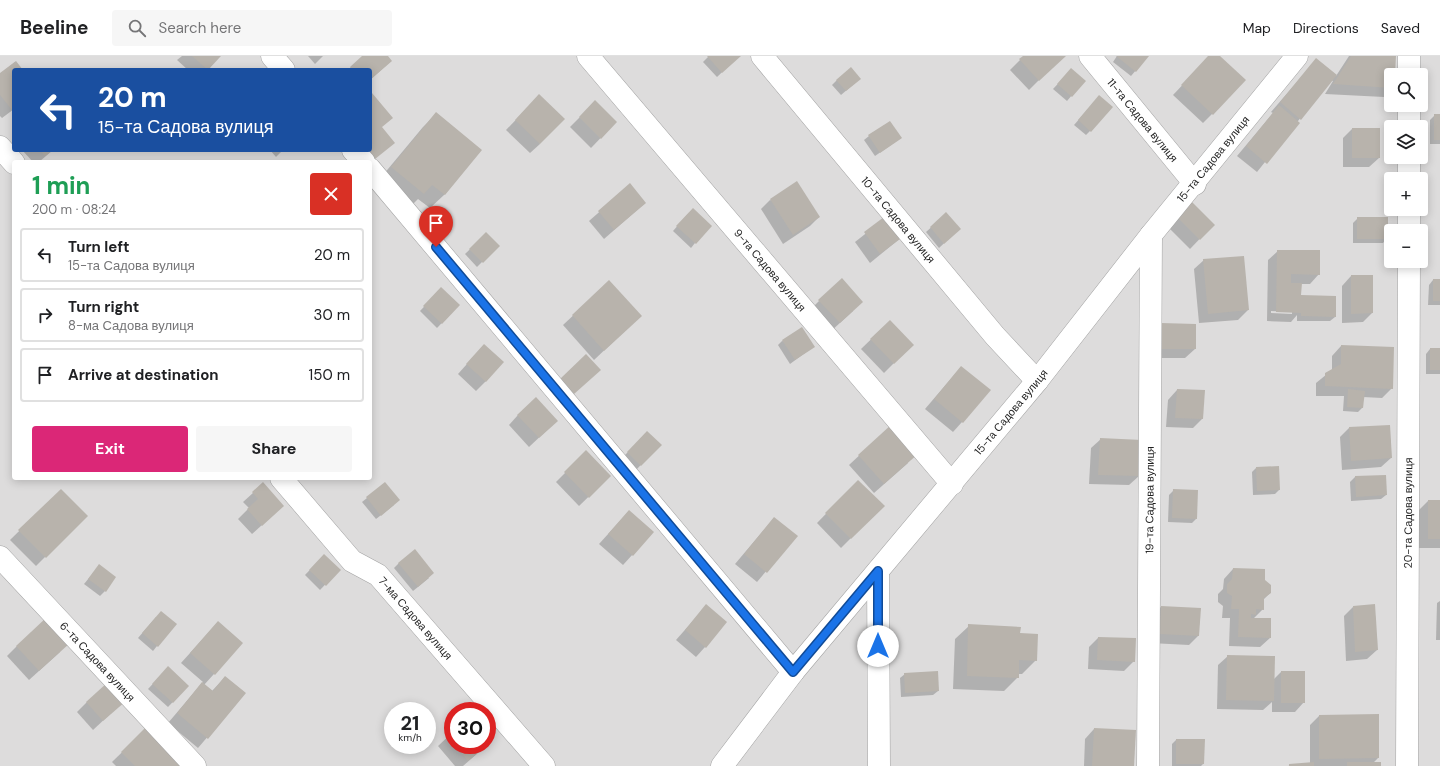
<!DOCTYPE html>
<meta charset="utf-8">
<style>
body{margin:0;font-family:"DM Sans",sans-serif;background:#f6f6f6;color:#202124;height:100vh;display:flex;flex-direction:column;font-size:15px;white-space:nowrap}
*{box-sizing:border-box;margin:0}
p{font-size:13px;color:#757577}
.icon{flex:none;width:22px;height:22px;fill:none;stroke:currentColor;stroke-width:2;stroke-linecap:round;stroke-linejoin:round}
.map{position:relative;flex:1;overflow:hidden}
.panel{position:absolute;left:12px;top:104px;width:360px;height:320px;display:flex;flex-direction:column;background:#fff;border-radius:4px;box-shadow:0 2px 10px #0003}
.panel>*{flex:none}
.hud{position:absolute;left:12px;top:12px;width:360px;height:84px;border-radius:4px;box-shadow:0 2px 10px #0003;background:#1a4fa0;color:#fff;overflow:hidden}
.controls{position:absolute;left:1384px;top:12px;display:grid;gap:8px}
.controls a{display:grid;place-items:center;width:44px;height:44px;border-radius:4px;background:#fff;box-shadow:0 2px 10px #0003;font-size:20px}
.speed{position:absolute;left:384px;top:646px;display:flex;gap:8px;font-size:20px;font-weight:700;text-align:center}
.speed>*{display:grid;place-content:center;width:52px;height:52px;border-radius:50%;background:#fff;box-shadow:0 2px 10px #0003;line-height:1}
.speed small{font-size:10px;font-weight:400}
.speed .limit{border:6px solid #d22;background:#fff;color:#111}
.pin{position:absolute;display:grid;place-items:center;width:34px;height:34px;color:#fff;margin:-41px -17px;border-radius:50% 50% 50% 0;rotate:-45deg;box-shadow:0 0 4px #0007}
.pin .icon{rotate:45deg}
.me{position:absolute;width:44px;margin:-22px;rotate:0deg;stroke-linejoin:round;filter:drop-shadow(0 0 3px #0008)}
.turn{display:flex;align-items:center;gap:14px;height:84px;padding:0 20px;font-size:18px}
.turn .icon{width:52px;height:52px;stroke-width:2.5}
.turn b{display:block;font-size:28px;line-height:34px}
.round{display:grid;place-items:center;flex:none;width:42px;height:42px;border-radius:4px;background:#f6f6f6}
.overview{display:flex;align-items:center;justify-content:space-between;height:68px;padding:0 20px}
h1{font-size:24px;font-weight:700;line-height:30px;color:#1e9e55}
.button{display:flex;gap:8px;margin-top:auto;padding:8px 20px}
.button a{flex:1;height:46px;border-radius:4px;background:#db2777;color:#fff;font-size:16px;font-weight:700;line-height:46px;text-align:center}
.button a+a{background:#f6f6f6;color:#202124}
ul{padding:0;list-style:none}
li{display:flex;align-items:center;gap:12px;height:54px;margin:0 8px 6px;padding:0 12px;border:2px solid #e0e0e0;border-radius:4px}
li div{flex:1}
li b{display:block;font-size:15px}
li em{font-style:normal}
header{display:flex;align-items:center;gap:24px;box-sizing:border-box;height:56px;padding:0 20px;background:#fff;border-bottom:1px solid #e0e0e0}
header strong{font-size:19px}
nav{display:flex;gap:22px;margin-inline-start:auto;font-size:14px}
.search{width:280px;height:36px;background:#f6f6f6;display:flex;align-items:center;gap:10px;box-sizing:border-box;padding:0 14px;border-radius:4px;color:#757577;font-size:15px}
.map>svg:first-child{display:block}
.residential{fill:#dddcdc;fill-rule:evenodd}
.shadow{fill:#0003;fill-rule:evenodd}
.building{fill:#b8b3ac}
.lines{fill:none;stroke-linecap:round;stroke-linejoin:round}
.minor-casing{stroke:#a3a3a3;stroke-width:23}
.minor{stroke:#fff;stroke-width:22}
.route-casing{stroke:#114b97;stroke-width:10}
.route{stroke:#1a73e8;stroke-width:7}
.labels{text-anchor:middle;dominant-baseline:central;stroke-width:4;stroke-linejoin:round;paint-order:stroke}
.street-label{font-size:11px;fill:#1f1f1f;stroke:#fff}
</style>
<header>
<strong>Beeline</strong>
<div class="search"><svg class="icon" aria-label="search" viewBox="0 0 24 24"><circle cx="10" cy="10" r="6"/><path d="M15 15l6 6"/></svg>Search here</div>
<nav><a>Map</a><a>Directions</a><a>Saved</a></nav>
</header>
<div class="map">
<svg width="1440" height="710" viewBox="0 0 1440 710">
<rect width="100%" height="100%" fill="#efede6"/>
<path class="residential" d="M 0,0 L 1440,0 L 1440,710 L 0,710 ZM 14,14 L 370,14 L 370,94 L 14,94 ZM 1391,19 L 1421,19 L 1421,49 L 1391,49 ZM 1391,71 L 1421,71 L 1421,101 L 1391,101 ZM 14,106 L 370,106 L 370,422 L 14,422 ZM 1391,123 L 1421,123 L 1421,153 L 1391,153 ZM 1391,175 L 1421,175 L 1421,205 L 1391,205 ZM 393,655 L 427,655 L 427,689 L 393,689 ZM 453,655 L 487,655 L 487,689 L 453,689 Z"/>
<g class="shadow">
<polygon points="182,0 220,0 207,14 188,14 177,4"/>
<polygon points="308,0 323,0 315,8"/>
<polygon points="364,0 387,0 391,5 370,24 370,14 348,14"/>
<polygon points="709,0 739,0 717,21 703,6"/>
<polygon points="1024,0 1063,0 1029,34 1010,14"/>
<polygon points="1117,0 1148,0 1131,20 1113,6"/>
<polygon points="1210,0 1219,0 1212,58 1203,67 1173,39"/>
<polygon points="1349,0 1395,0 1394,19 1391,19 1391,34 1384,41 1325,38 1333,25 1331,24 1257,116 1237,100 1273,57 1271,56 1316,4 1336,20"/>
<polygon points="15,6 22,14 14,14 14,53 2,62 0,60 0,18"/>
<polygon points="1067,18 1084,25 1067,45 1053,33"/>
<polygon points="837,24 855,27 841,39 832,29"/>
<polygon points="1095,45 1090,75 1086,79 1074,69"/>
<polygon points="595,46 616,66 591,92 570,71"/>
<polygon points="530,49 540,88 530,97 506,74"/>
<polygon points="436,58 480,94 444,139 430,152 418,143 410,151 378,125 423,71"/>
<polygon points="1435,59 1440,59 1440,88 1430,88 1430,64"/>
<polygon points="1352,73 1379,102 1369,111 1343,111 1343,82"/>
<polygon points="869,80 901,82 875,100 864,84"/>
<polygon points="22,94 53,94 39,106 33,106"/>
<polygon points="270,94 283,94 276,101"/>
<polygon points="630,129 645,147 604,183 589,165"/>
<polygon points="770,144 819,161 810,170 783,188 761,153"/>
<polygon points="1191,146 1213,169 1190,193 1167,170"/>
<polygon points="688,158 695,187 691,192 673,175"/>
<polygon points="946,158 955,177 939,192 926,176"/>
<polygon points="888,160 903,180 870,207 855,186"/>
<polygon points="1358,162 1387,182 1383,187 1353,187 1353,167"/>
<polygon points="486,178 498,190 477,211 465,198"/>
<path d="M 1278,195 L 1319,218 L 1310,228 L 1301,228 L 1300,242 L 1335,261 L 1330,265 L 1297,265 L 1297,259 L 1291,266 L 1267,265 L 1268,204 ZM 1271,255 L 1292,256 L 1292,258 L 1271,257 Z"/>
<polygon points="1204,204 1248,254 1238,264 1199,267 1194,213"/>
<polygon points="1351,220 1372,257 1363,266 1342,267 1342,230"/>
<polygon points="1433,224 1440,224 1440,249 1428,249 1429,229"/>
<polygon points="609,226 631,269 594,304 563,269"/>
<polygon points="441,233 459,249 437,272 420,255"/>
<polygon points="819,245 853,255 830,276 810,254"/>
<polygon points="890,265 912,289 884,317 861,293"/>
<polygon points="1195,269 1195,293 1185,302 1151,302 1152,278"/>
<polygon points="782,285 813,291 790,308 778,289"/>
<polygon points="484,289 486,325 476,335 458,318"/>
<polygon points="1341,290 1392,332 1382,342 1363,341 1362,352 1358,356 1343,355 1344,340 1316,340 1316,327 1332,314 1332,300"/>
<polygon points="1430,293 1440,293 1440,318 1426,318 1426,298"/>
<polygon points="961,311 962,366 953,376 925,353"/>
<polygon points="1177,334 1202,363 1193,372 1166,371 1168,344"/>
<polygon points="518,359 547,374 529,391 509,369"/>
<polygon points="892,369 908,407 874,437 849,409"/>
<polygon points="1349,372 1391,402 1381,411 1342,414 1340,381"/>
<polygon points="647,377 660,389 636,414 623,401"/>
<polygon points="1101,383 1139,420 1129,429 1089,428 1091,392"/>
<polygon points="586,396 610,420 579,450 556,426"/>
<polygon points="1256,412 1279,434 1275,438 1253,439 1252,416"/>
<polygon points="1385,420 1386,439 1381,443 1351,445 1350,426 1355,421"/>
<polygon points="858,425 883,450 841,492 817,467"/>
<polygon points="263,428 273,459 252,478 238,463 249,452 243,446"/>
<polygon points="61,434 86,460 36,510 10,484"/>
<polygon points="1174,434 1196,463 1192,467 1168,466 1169,439"/>
<polygon points="367,442 394,449 376,463 362,446"/>
<polygon points="1428,445 1440,445 1440,492 1419,492 1419,454"/>
<polygon points="629,455 653,476 623,509 599,488"/>
<polygon points="774,462 796,480 757,526 735,508"/>
<polygon points="324,499 339,514 320,534 305,519"/>
<polygon points="399,507 429,522 413,535 394,512"/>
<polygon points="99,510 105,535 100,540 84,528"/>
<polygon points="1233,513 1270,537 1263,544 1263,553 1253,563 1270,582 1260,591 1229,590 1230,562 1222,562 1223,550 1218,546 1218,538 1223,533 1224,523"/>
<polygon points="1440,545 1440,584 1436,584 1437,547"/>
<polygon points="706,550 705,591 696,601 676,584"/>
<polygon points="1161,551 1200,553 1198,580 1189,589 1150,587 1151,560"/>
<polygon points="1353,551 1377,594 1367,603 1346,605 1344,560"/>
<polygon points="156,561 157,590 153,595 138,582"/>
<polygon points="218,566 242,587 204,629 212,635 225,621 245,637 198,692 168,667 203,626 181,607"/>
<polygon points="969,570 1019,578 1036,604 1022,618 1018,618 1018,621 1004,635 953,633 955,583"/>
<polygon points="1098,582 1134,605 1124,615 1088,613 1089,591"/>
<polygon points="17,590 60,596 29,624 7,600"/>
<polygon points="1228,600 1273,624 1281,616 1304,646 1295,656 1272,656 1272,646 1263,654 1217,653 1218,609"/>
<polygon points="164,616 188,630 168,651 148,633"/>
<polygon points="905,618 938,635 933,639 901,641 900,622"/>
<polygon points="124,645 93,674 77,656 87,646"/>
<polygon points="1319,660 1378,702 1373,707 1380,710 1288,710 1310,707 1310,669"/>
<polygon points="149,670 178,710 116,710 112,706"/>
<polygon points="1094,673 1133,710 1084,710 1085,683"/>
<polygon points="453,676 453,689 487,689 463,710 455,710 438,690"/>
<polygon points="1176,684 1203,708 1201,710 1172,710 1172,688"/>
</g>
<g class="building">
<polygon points="192,0 221,0 208,14"/>
<polygon points="362,0 388,0 392,5 370,24 370,14 352,14 350,11"/>
<polygon points="707,0 741,0 722,17"/>
<polygon points="1023,0 1066,0 1039,25 1019,3"/>
<polygon points="1116,0 1149,0 1136,16"/>
<polygon points="1208,0 1220,0 1246,24 1213,59 1181,29"/>
<polygon points="1351,0 1396,0 1395,19 1391,19 1391,32 1333,28"/>
<polygon points="1316,2 1337,19 1301,64 1280,46"/>
<polygon points="16,5 23,14 14,14 14,52 12,54 0,39 0,17"/>
<polygon points="851,11 861,23 846,35 836,24"/>
<polygon points="1071,12 1086,25 1072,41 1057,28"/>
<polygon points="372,37 393,62 382,71 395,87 375,103 367,94 370,94 370,38"/>
<polygon points="539,38 565,63 540,88 515,64"/>
<polygon points="1099,39 1113,51 1091,76 1078,64"/>
<polygon points="595,44 617,66 601,83 579,61"/>
<polygon points="1279,49 1300,67 1267,108 1246,90"/>
<polygon points="436,56 482,94 445,139 432,129 424,138 391,111"/>
<rect x="1434" y="58" width="6" height="26"/>
<polygon points="890,65 902,82 880,97 868,79"/>
<rect x="1352" y="72" width="28" height="30"/>
<polygon points="40,94 53,94 45,100"/>
<polygon points="797,125 820,161 793,179 770,143"/>
<polygon points="630,127 646,147 614,174 598,155"/>
<polygon points="1191,145 1215,169 1200,184 1176,160"/>
<polygon points="693,152 712,170 696,188 676,170"/>
<polygon points="946,156 961,173 944,188 930,171"/>
<polygon points="888,158 904,180 880,198 864,176"/>
<rect x="1357" y="161" width="31" height="22"/>
<polygon points="486,176 500,190 483,207 469,193"/>
<polygon points="1277,194 1320,194 1320,219 1291,218 1291,227 1302,227 1301,239 1336,240 1336,261 1301,260 1301,257 1276,256"/>
<polygon points="1244,200 1249,254 1208,258 1203,203"/>
<polygon points="1351,219 1373,219 1373,257 1351,258"/>
<polygon points="842,222 863,246 840,267 818,244"/>
<rect x="1433" y="223" width="7" height="22"/>
<polygon points="609,224 642,260 604,295 572,259"/>
<polygon points="441,231 460,249 442,268 423,250"/>
<polygon points="890,264 914,289 894,308 870,283"/>
<polygon points="1161,267 1196,268 1196,293 1160,293"/>
<polygon points="802,271 815,291 795,304 782,284"/>
<polygon points="484,288 504,306 486,326 466,308"/>
<polygon points="1341,289 1394,291 1393,333 1325,330 1325,317 1341,308"/>
<rect x="1430" y="292" width="10" height="22"/>
<polygon points="586,298 601,314 574,338 560,323"/>
<polygon points="961,310 991,334 963,367 934,343"/>
<polygon points="1177,333 1205,334 1203,363 1175,362"/>
<polygon points="1348,333 1365,335 1363,352 1347,351"/>
<polygon points="536,341 558,365 539,382 517,359"/>
<polygon points="892,368 919,397 884,428 858,399"/>
<polygon points="1390,369 1392,402 1351,405 1349,371"/>
<polygon points="647,375 662,389 641,410 627,396"/>
<polygon points="1100,382 1142,384 1140,420 1098,419"/>
<polygon points="586,394 611,420 589,442 564,416"/>
<polygon points="1279,410 1280,434 1257,435 1256,411"/>
<polygon points="1386,419 1387,439 1356,441 1355,420"/>
<polygon points="858,424 885,450 851,483 825,457"/>
<polygon points="263,426 284,450 262,470 247,453 258,443 252,436"/>
<polygon points="385,426 400,444 381,460 366,441"/>
<polygon points="61,433 88,460 46,502 18,474"/>
<polygon points="1173,433 1198,434 1197,463 1172,462"/>
<rect x="1428" y="444" width="12" height="39"/>
<polygon points="629,454 654,476 633,500 608,478"/>
<polygon points="774,461 798,480 767,517 744,498"/>
<polygon points="415,493 434,517 418,531 398,507"/>
<polygon points="324,498 341,514 326,530 309,514"/>
<polygon points="99,508 116,521 106,536 88,523"/>
<polygon points="1233,512 1265,513 1265,524 1271,529 1271,537 1264,542 1264,554 1256,553 1256,559 1251,558 1251,562 1271,562 1271,582 1238,581 1239,553 1231,553 1232,540 1227,537 1227,528 1232,523"/>
<polygon points="706,548 727,566 706,592 685,574"/>
<polygon points="1375,548 1378,594 1355,596 1353,550"/>
<polygon points="1161,550 1201,552 1199,580 1159,578"/>
<polygon points="161,555 177,568 158,591 142,577"/>
<polygon points="47,561 70,587 39,615 16,590"/>
<polygon points="218,565 243,587 215,619 190,597"/>
<polygon points="968,568 1021,571 1020,577 1038,578 1037,605 1019,604 1019,622 967,620"/>
<polygon points="1098,581 1136,582 1135,606 1097,604"/>
<polygon points="1227,599 1275,600 1274,645 1226,644"/>
<polygon points="168,610 189,630 173,647 152,628"/>
<polygon points="938,615 939,635 905,637 904,617"/>
<rect x="1281" y="615" width="24" height="32"/>
<polygon points="225,620 246,637 208,683 177,657 202,626 213,635"/>
<polygon points="108,626 126,645 103,665 86,646"/>
<polygon points="1379,658 1379,702 1319,703 1319,659"/>
<polygon points="149,668 184,705 179,710 135,710 121,696"/>
<polygon points="1094,672 1136,674 1134,710 1092,710"/>
<polygon points="487,683 490,687 468,705 455,689 487,689"/>
<polygon points="1176,683 1205,683 1204,708 1176,708"/>
<polygon points="1314,706 1314,710 1289,710 1289,708"/>
<rect x="1347" y="706" width="34" height="4"/>
</g>
<g class="lines">
<defs>
<g id="minor">
<polyline points="272,0 284,14"/>
<path id="s1" d="M 588,0 L 952,428"/>
<path id="s2" d="M 762,0 L 995,280 L 1037,325"/>
<path id="s3" d="M 1090,0 L 1195,128"/>
<polyline points="1409,19 1409,0"/>
<polyline points="1409,71 1409,49"/>
<polyline points="0,91 14,107"/>
<polyline points="353,94 364,106"/>
<polyline points="370,113 793,616"/>
<polyline points="1409,123 1409,101"/>
<polyline points="1409,175 1409,153"/>
<path id="s4" d="M 281,422 L 352,505 L 378,519 L 544,710"/>
<path id="s5" d="M 0,501 L 195,710"/>
<polyline points="878,515 879,710"/>
<path id="s6" d="M 722,710 L 793,616 L 1037,325 L 1151,179 L 1297,0"/>
<path id="s7" d="M 1148,710 L 1151,179"/>
<path id="s8" d="M 1407,710 L 1409,205"/>
</g>
</defs>
<use href="#minor" class="minor-casing"/>
<use href="#minor" class="minor"/>
</g>
<g class="lines">
<defs>
<polyline id="route" points="436,191 793,616 878,515 878,590"/>
</defs>
<use href="#route" class="route-casing"/>
<use href="#route" class="route"/>
</g>
<g class="labels">
<g class="street-label">
<text stroke="none"><textPath href="#s3" startOffset="83">11-та Садова вулиця</textPath></text>
<text stroke="none"><textPath href="#s6" startOffset="781">15-та Садова вулиця</textPath></text>
<text stroke="none"><textPath href="#s2" startOffset="213">10-та Садова вулиця</textPath></text>
<text stroke="none"><textPath href="#s1" startOffset="281">9-та Садова вулиця</textPath></text>
<text stroke="none"><textPath href="#s6" startOffset="457">15-та Садова вулиця</textPath></text>
<text stroke="none"><textPath href="#s7" startOffset="266">19-та Садова вулиця</textPath></text>
<text stroke="none"><textPath href="#s8" startOffset="253">20-та Садова вулиця</textPath></text>
<text stroke="none"><textPath href="#s4" startOffset="196">7-ма Садова вулиця</textPath></text>
<text stroke="none"><textPath href="#s5" startOffset="143">6-та Садова вулиця</textPath></text>
</g>
</g>
</svg>
<div class="controls">
<a><svg class="icon" aria-label="search" viewBox="0 0 24 24"><circle cx="10" cy="10" r="6"/><path d="M15 15l6 6"/></svg></a>
<a><svg class="icon" aria-label="layers" viewBox="0 0 24 24"><path d="M12 4l9 5-9 5-9-5zM3 14l9 5 9-5"/></svg></a>
<a>+</a>
<a>−</a>
</div>
<div class="speed"><div>21<small>km/h</small></div><div class="limit">30</div></div>
<div class="pin" style="left:436px;top:191px;background:#d93025"><svg class="icon" aria-label="arrive" viewBox="0 0 24 24"><path d="M6 21V4h12l-3 4 3 4H6"/></svg></div>
<svg class="me" style="left:878px;top:590px" viewBox="-20 -20 40 40"><circle r="19" fill="#fff"/><path d="M0-13L10 11 0 6-10 11z" fill="#1a73e8"/></svg>
<div class="hud">
<div class="turn"><svg class="icon" aria-label="left" viewBox="0 0 24 24"><path d="M17 20v-9H6M10 6l-5 5 5 5"/></svg><div><b>20 m</b>15-та Садова вулиця</div></div>
</div>
<section class="panel">
<div class="overview"><div><h1>1 min</h1><p>200 m · 08:24</p></div><a class="round" style="background:#d93025;color:#fff"><svg class="icon" aria-label="close" viewBox="0 0 24 24"><path d="M6 6l12 12M18 6L6 18"/></svg></a></div>
<ul>
<li><svg class="icon" aria-label="left" viewBox="0 0 24 24"><path d="M17 20v-9H6M10 6l-5 5 5 5"/></svg><div><b>Turn left</b><p>15-та Садова вулиця</p></div><em>20 m</em></li>
<li><svg class="icon" aria-label="right" viewBox="0 0 24 24"><path d="M7 20v-9h11M14 6l5 5-5 5"/></svg><div><b>Turn right</b><p>8-ма Садова вулиця</p></div><em>30 m</em></li>
<li><svg class="icon" aria-label="arrive" viewBox="0 0 24 24"><path d="M6 21V4h12l-3 4 3 4H6"/></svg><div><b>Arrive at destination</b></div><em>150 m</em></li>
</ul>
<div class="button"><a>Exit</a><a>Share</a></div>
</section>
</div>
